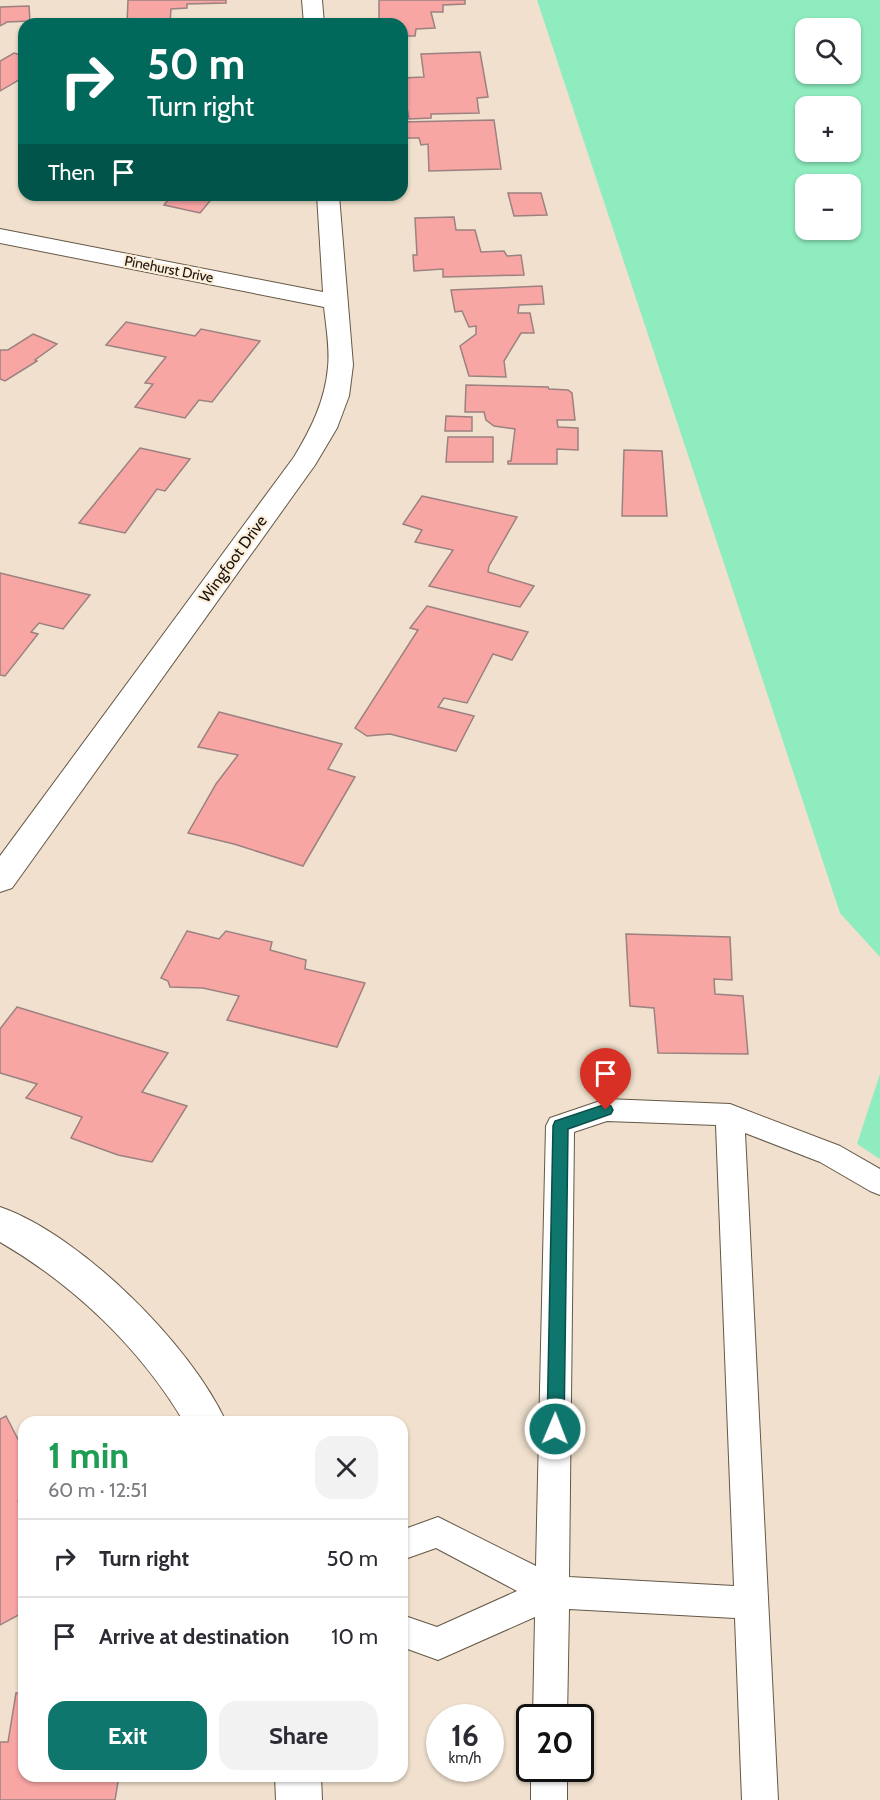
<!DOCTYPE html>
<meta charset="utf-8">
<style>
body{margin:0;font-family:Cabin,sans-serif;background:#f2f2f3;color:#2b2b33;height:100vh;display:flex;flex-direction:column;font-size:22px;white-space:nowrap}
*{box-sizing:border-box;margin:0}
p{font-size:20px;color:#7c7c81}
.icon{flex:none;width:33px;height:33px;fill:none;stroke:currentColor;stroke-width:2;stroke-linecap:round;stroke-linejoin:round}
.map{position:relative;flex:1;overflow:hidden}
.details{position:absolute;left:18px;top:1416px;width:390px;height:366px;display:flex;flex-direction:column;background:#fff;border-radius:18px;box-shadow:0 2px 4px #0004}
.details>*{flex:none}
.top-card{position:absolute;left:18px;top:18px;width:390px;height:183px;border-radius:18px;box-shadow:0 2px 4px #0004;background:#00695c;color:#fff;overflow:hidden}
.tools{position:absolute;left:795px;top:18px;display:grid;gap:12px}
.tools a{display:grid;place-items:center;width:66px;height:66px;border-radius:12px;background:#fff;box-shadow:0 2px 4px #0004;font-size:30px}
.speed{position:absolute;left:426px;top:1704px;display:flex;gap:12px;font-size:30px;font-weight:700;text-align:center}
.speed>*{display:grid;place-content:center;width:78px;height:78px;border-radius:50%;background:#fff;box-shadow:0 2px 4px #0004;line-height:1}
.speed small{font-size:15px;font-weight:400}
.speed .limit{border:3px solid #111;border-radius:9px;background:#fff;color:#111}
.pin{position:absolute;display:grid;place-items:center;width:51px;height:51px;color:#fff;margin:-62px -26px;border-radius:50% 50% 50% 0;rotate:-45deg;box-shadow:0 0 6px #0007}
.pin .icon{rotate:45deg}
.me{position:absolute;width:66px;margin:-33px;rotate:1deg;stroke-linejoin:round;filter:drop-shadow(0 0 4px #0008)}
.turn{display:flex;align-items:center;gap:21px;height:126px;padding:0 30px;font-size:27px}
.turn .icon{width:78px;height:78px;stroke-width:2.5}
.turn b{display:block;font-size:42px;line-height:51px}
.then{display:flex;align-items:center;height:57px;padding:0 30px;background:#0003;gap:12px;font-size:22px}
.round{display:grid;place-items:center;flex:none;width:63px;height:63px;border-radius:18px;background:#f2f2f3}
.overview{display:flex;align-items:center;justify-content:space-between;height:102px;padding:0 30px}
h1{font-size:36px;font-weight:700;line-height:45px;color:#1e9e55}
.button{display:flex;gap:12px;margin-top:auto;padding:12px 30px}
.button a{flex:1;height:69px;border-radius:18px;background:#0f766e;color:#fff;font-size:24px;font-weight:700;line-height:69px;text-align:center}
.button a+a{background:#f2f2f3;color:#2b2b33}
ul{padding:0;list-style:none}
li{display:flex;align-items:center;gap:18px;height:78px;padding:0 30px;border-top:2px solid #e1e1e2}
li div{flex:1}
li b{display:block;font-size:22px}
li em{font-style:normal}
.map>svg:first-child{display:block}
.green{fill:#8eecbe;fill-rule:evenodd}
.building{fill:#f8a6a4;stroke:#9b8180;stroke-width:1.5}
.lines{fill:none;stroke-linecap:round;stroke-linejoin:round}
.service-casing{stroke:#655847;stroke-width:2}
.minor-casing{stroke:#655847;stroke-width:2}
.service{fill:#fff;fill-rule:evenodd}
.minor{fill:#fff;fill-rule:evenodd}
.route{fill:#0f766e;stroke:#0a4d48;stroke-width:1.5}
.labels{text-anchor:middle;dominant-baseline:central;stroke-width:4.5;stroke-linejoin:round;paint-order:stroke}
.far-street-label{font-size:14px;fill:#17120b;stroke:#fdeeda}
.street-label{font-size:16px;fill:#17120b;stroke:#fdeeda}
</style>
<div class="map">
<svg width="880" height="1800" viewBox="0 0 880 1800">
<rect width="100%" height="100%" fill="#f0e0cd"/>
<g class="green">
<path d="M 537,0 L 880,0 L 880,957 L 840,913 ZM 806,28 L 850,28 L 850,74 L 806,74 ZM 806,106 L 850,106 L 850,152 L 806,152 ZM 806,184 L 850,184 L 850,230 L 806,230 Z"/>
<polygon points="880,1074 880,1159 857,1144"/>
</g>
<g class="building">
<polygon points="128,0 226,0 226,3 187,4 187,8 171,9 170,24 127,24"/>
<polygon points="379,0 465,0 465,4 443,5 443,12 431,12 435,28 416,29 415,36 402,36 402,24 379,24"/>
<polygon points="29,6 30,21 7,22 0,26 0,7"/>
<polygon points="480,52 488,97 477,98 479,113 431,114 431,118 409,119 406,102 402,103 402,78 424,77 421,54"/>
<polygon points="14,53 24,56 24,61 21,63 24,64 24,77 0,91 0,61"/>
<polygon points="494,120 501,169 429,171 428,144 421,145 419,138 402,138 402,122"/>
<polygon points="508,193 541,193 547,215 514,216"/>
<polygon points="136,195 215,195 200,213 164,205 168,200"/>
<polygon points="454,217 456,230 475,230 481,252 504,251 507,256 521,255 524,275 443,277 443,269 414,271 413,255 417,255 415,218"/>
<polygon points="542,286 544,304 519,305 518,313 530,313 534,333 521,333 504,361 506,377 469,376 460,346 476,334 476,326 469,327 462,311 455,312 451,290"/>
<polygon points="126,322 195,336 201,329 260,341 212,402 199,400 185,418 135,407 153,384 145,383 166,357 106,345"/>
<polygon points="33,334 57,344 35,360 37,361 5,381 0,379 0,350 8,350"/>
<polygon points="466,385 548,387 549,389 568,390 572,393 575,420 557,420 558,427 578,428 578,450 557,449 557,464 508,464 508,461 511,461 515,429 494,426 486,420 484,412 465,412"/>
<polygon points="446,416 472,417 472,431 445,431"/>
<polygon points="448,437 493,437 493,462 446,462"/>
<polygon points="140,448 190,459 165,491 157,489 125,533 79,523"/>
<polygon points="624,450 662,451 667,516 622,516"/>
<polygon points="422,496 517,517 489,566 488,572 534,586 520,607 429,586 453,550 415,542 422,530 403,524"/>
<polygon points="0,573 90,595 63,629 39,623 31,632 38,634 5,676 0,675"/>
<polygon points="427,606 528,632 512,660 493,654 467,703 444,698 438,707 474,716 456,751 390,734 367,736 355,728 418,630 410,628"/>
<polygon points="219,712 342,744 328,769 355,777 303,866 234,844 188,833 216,784 238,755 198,747"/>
<polygon points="187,931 219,939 226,931 272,942 270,950 306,960 305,969 365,983 337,1047 227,1020 239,996 203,988 170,987 168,981 161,978"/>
<polygon points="626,934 730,937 732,980 714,979 715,994 743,996 748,1054 658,1053 654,1008 630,1006"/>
<polygon points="17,1007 168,1053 142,1092 187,1106 152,1162 118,1155 71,1138 82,1117 26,1098 37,1084 0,1073 0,1029"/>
<polygon points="6,1416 24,1451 24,1498 18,1501 24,1513 24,1612 0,1625 0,1419"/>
<polygon points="16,1693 24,1693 24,1776 119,1776 115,1800 0,1800 0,1742 8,1742"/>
</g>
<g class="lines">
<defs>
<g id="service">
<path d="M 606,1099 L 730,1104 L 840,1146 L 880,1169 L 880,1195 L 870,1191 L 820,1162 L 745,1133 L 778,1800 L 742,1800 L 735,1618 L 569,1609 L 567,1718 L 533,1718 L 535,1617 L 438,1660 L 402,1647 L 402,1615 L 437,1627 L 517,1591 L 436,1548 L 402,1560 L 402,1530 L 438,1517 L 536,1566 L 546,1126 L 550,1118 ZM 607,1121 L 716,1125 L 734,1586 L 569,1577 L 574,1132 Z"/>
<rect x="531" y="1768" width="36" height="32"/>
</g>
<g id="minor">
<polygon points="302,0 322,0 324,24 304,24"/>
<path d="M 317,195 L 339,195 L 353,365 L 349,396 L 337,428 L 315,465 L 12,888 L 0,892 L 0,856 L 294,457 C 311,429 325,401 328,367 C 330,348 326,326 324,307 L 0,243 L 0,229 L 323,292 Z"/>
<path d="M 0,1207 C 81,1235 191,1345 226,1422 L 184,1422 C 140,1348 74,1285 0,1242 Z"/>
<polygon points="275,1776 321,1776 322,1800 276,1800"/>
</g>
</defs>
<use href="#service" class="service-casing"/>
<use href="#minor" class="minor-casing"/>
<use href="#service" class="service"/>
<use href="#minor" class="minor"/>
</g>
<polygon class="route" points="606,1104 611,1106 613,1110 611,1114 568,1129 564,1429 561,1434 555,1436 549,1434 547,1429 553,1126 555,1121"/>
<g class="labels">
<g class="far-street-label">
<text transform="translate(169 269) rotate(11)">Pinehurst Drive</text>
</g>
<g class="street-label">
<text transform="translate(233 559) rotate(-54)">Wingfoot Drive</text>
</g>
</g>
</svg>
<div class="tools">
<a><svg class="icon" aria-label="search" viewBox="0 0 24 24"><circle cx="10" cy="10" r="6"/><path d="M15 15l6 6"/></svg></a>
<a>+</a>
<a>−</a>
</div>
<div class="speed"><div>16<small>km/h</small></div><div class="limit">20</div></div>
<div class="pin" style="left:606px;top:1110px;background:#d93025"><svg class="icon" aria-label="arrive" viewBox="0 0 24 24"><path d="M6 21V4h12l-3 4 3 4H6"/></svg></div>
<svg class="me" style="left:555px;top:1429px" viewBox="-20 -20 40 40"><circle r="17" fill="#0f766e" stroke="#fff" stroke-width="3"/><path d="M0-11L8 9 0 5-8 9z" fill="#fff"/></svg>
<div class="top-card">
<div class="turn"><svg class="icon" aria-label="right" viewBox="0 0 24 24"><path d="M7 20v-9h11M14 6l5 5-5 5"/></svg><div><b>50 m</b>Turn right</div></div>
<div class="then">Then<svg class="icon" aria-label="arrive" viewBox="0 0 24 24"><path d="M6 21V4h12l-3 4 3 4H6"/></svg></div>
</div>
<section class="details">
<div class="overview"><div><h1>1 min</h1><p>60 m · 12:51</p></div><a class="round"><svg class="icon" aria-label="close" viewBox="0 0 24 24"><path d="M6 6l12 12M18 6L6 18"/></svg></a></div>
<ul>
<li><svg class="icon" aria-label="right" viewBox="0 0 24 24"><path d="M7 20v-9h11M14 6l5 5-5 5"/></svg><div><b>Turn right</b></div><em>50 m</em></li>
<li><svg class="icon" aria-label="arrive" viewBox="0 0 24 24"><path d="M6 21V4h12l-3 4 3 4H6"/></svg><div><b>Arrive at destination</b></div><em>10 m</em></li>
</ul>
<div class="button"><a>Exit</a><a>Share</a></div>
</section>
</div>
